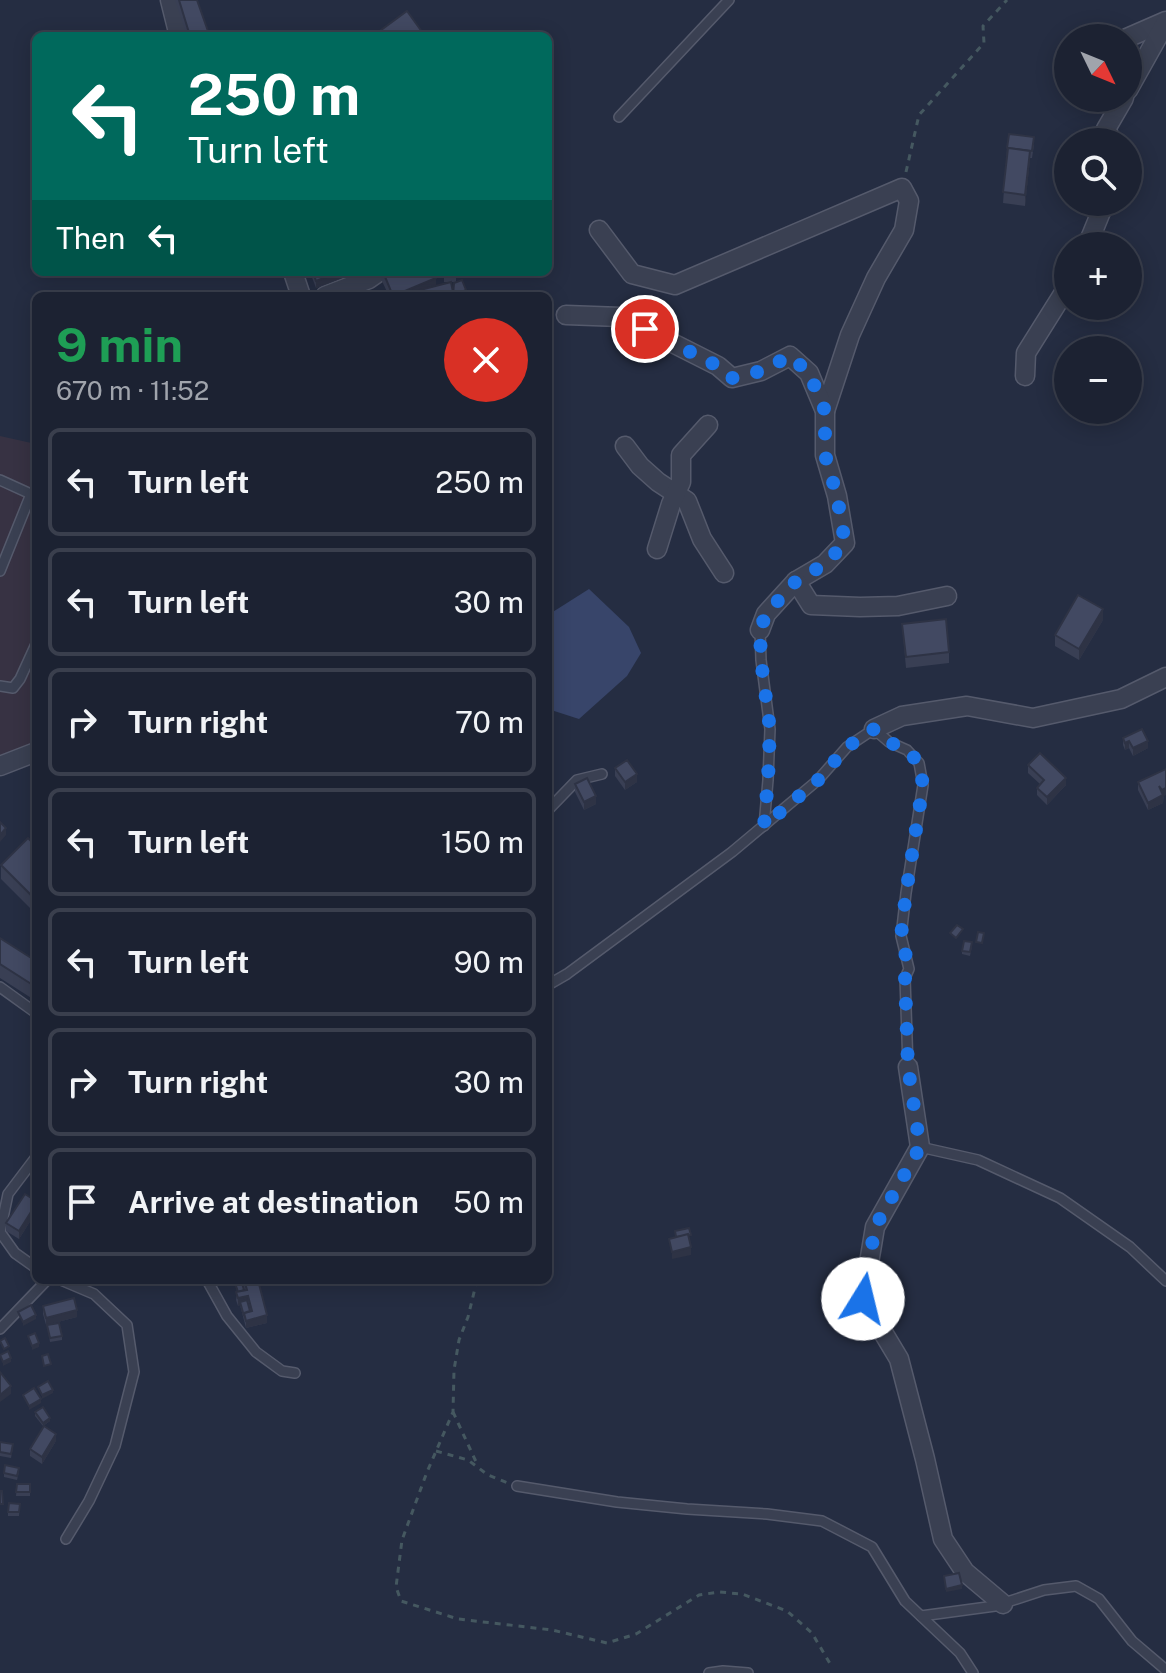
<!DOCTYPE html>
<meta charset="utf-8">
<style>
body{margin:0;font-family:"Public Sans",sans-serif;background:#252a3a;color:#f1f3f6;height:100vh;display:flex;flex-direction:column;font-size:30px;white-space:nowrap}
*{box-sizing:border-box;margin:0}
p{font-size:26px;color:#a0a4ac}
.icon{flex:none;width:44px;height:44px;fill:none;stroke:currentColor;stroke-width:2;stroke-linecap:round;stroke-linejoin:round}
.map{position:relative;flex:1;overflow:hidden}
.details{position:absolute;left:32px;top:292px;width:520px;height:992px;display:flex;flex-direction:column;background:#1c2232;border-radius:12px;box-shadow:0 4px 20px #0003,0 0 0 2px #3a3f4d}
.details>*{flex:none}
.top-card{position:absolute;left:32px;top:32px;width:520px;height:244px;border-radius:12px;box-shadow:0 4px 20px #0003,0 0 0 2px #3a3f4d;background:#00695c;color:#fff;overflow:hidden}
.needle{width:52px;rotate:133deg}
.controls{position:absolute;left:1054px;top:24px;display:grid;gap:16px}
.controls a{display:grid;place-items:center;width:88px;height:88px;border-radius:50%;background:#1c2232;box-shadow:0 4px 20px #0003,0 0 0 2px #3a3f4d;font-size:40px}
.pin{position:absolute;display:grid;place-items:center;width:68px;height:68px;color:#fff;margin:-34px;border:4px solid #fff;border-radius:50%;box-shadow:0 2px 8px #0007}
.me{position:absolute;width:88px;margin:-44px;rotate:9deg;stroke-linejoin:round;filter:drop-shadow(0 0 6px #0008)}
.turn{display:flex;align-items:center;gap:28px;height:168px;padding:0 24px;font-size:36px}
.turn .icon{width:104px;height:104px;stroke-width:2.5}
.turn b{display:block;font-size:56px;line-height:68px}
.then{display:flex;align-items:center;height:76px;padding:0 24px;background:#0003;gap:16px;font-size:30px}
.round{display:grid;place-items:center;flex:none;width:84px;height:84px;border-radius:42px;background:#252a3a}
.head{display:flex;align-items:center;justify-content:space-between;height:136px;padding:0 24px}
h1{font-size:48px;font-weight:700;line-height:60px;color:#1e9e55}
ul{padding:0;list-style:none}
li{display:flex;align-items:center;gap:24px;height:108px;margin:0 16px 12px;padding:0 8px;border:4px solid #3a3f4d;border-radius:12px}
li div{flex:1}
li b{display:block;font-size:30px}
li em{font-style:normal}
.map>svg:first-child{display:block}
.medical{fill:#373243}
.water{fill:#38456a}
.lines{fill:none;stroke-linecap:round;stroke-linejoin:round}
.service-casing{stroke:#555a6c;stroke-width:12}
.minor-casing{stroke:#555a6c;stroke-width:21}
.path{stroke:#455860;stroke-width:3;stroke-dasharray:6 6;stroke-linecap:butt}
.service{stroke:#3a4052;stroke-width:9}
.minor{stroke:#3a4052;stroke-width:18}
.wall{fill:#393f54}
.shaded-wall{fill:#2e3345}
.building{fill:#424962;stroke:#2e3345;stroke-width:2}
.route{stroke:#1a73e8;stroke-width:14;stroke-dasharray:0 25.2}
</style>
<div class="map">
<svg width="1166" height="1673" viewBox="0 0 1166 1673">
<rect width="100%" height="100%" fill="#252d42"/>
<polygon class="medical" points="0,436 36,444 36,744 0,758"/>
<polygon class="water" points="589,589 629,627 641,653 627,676 579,719 548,709 548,615"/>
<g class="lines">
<defs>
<g id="service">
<polyline points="619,117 729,0"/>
<polyline points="0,480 33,495"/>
<polyline points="0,571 31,494"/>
<polyline points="760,630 761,660 770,729 768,780 764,826"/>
<polyline points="0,686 13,688 20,679 36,644"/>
<polyline points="548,810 577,780 602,774"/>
<polyline points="548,985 567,974 732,852 818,780 847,747 874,729 889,742 907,750 919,763 923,785 906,893 901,936 909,969 905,978 908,1067"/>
<polyline points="0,987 36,1013"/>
<polyline points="920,1147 978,1160 1060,1198 1130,1247 1166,1281"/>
<polyline points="36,1157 8,1194 0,1232 15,1253 36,1268"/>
<polyline points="61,1280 94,1294 127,1325 134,1372 115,1446 89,1501 66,1539"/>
<polyline points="207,1280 227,1316 256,1352 282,1371 295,1373"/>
<polyline points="0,1329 47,1280"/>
<polyline points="517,1486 617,1502 687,1509 767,1514 822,1521 872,1547 905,1601 960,1653 973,1673"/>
<polyline points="921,1616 995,1606 1044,1590 1076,1586 1099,1599 1132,1641 1166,1670"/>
<polyline points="709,1673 723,1671 748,1673"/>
</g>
<g id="minor">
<polyline points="170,0 179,36"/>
<polyline points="1127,38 1166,21"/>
<polyline points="1128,90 1166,22"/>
<polyline points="1112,142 1106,129 1124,98"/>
<polyline points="599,230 632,274 675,285 902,188 909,201 904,230 876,278 850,335 825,411"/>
<polyline points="1087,246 1105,202"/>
<polyline points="293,272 301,296"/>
<polyline points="325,296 369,279 379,272"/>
<polyline points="566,315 621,317 718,366 732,378 761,371 790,356 809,373 825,411 825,455 837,496 845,543 825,564 796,581 766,614 760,630"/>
<polyline points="1025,376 1026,353 1068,286"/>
<polyline points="625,446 640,466 658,482 687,501 702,539 724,573"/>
<polyline points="657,549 671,504 681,482 681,455 708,425"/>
<polyline points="796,581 811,605 860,607 898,606 947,596"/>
<polyline points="874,729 902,716 967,706 1033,718 1121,699 1166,677"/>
<polyline points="0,766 36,752"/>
<polyline points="908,1067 920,1147 875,1227 863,1299 899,1359 925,1459 943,1539 965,1572 1003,1604"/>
</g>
</defs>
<use href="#service" class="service-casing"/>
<use href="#minor" class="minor-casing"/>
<g class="path">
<polyline points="906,172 919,115 984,43 983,26 1007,0"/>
<polyline points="477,1280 468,1317 459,1340 454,1370 453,1412 427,1472 402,1540 396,1587 401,1601 458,1619 552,1630 607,1643 636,1634 699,1595 719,1592 742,1594 787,1611 812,1633 832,1667"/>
<polyline points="453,1412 478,1466"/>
<polyline points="436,1451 468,1460 488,1475 508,1483"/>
</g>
<use href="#service" class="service"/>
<use href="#minor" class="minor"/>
</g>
<g class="wall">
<polygon points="175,0 197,0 209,36 187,36"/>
<polygon points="1034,145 1032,158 1030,158 1025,206 1003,203 1007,148"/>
<polygon points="310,272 347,272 347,276 316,288"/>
<polygon points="381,272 440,272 435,274 436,286 453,296 389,296 381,279"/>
<rect x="444" y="272" width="12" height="10"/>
<rect x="464" y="272" width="17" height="4"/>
<polygon points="1103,620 1079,660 1055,646 1055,635"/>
<polygon points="902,624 949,652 949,663 906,668"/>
<polygon points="1123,738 1148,748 1133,756 1129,748 1125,750 1123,745"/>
<polygon points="1028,765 1066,785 1047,805 1037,795 1037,788 1040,784 1028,773"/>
<polygon points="615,768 637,782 625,790 615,776"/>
<polygon points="1166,769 1163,803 1148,810 1138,790 1138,782"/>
<polygon points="575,784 596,804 584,810 575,792"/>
<polygon points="36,846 36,914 1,879 1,865"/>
<polygon points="0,938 36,961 36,1001 0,978"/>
<polygon points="972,946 970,956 962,954 962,951"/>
<polygon points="36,1201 36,1212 19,1239 6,1231 6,1223"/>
<polygon points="234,1280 244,1290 243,1280 258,1280 267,1323 246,1328 240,1305 238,1306 236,1300 237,1292"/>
<polygon points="43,1306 77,1317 50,1324 62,1336 62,1340 50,1342 47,1325 46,1325 43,1314"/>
<polygon points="35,1412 50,1421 43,1426 35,1416"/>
<polygon points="56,1441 42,1464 30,1456 30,1449"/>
<polygon points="0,1442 13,1448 11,1458 0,1456"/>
<polygon points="19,1472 17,1480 4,1477 4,1473"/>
<polygon points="17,1484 30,1484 30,1496 16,1496"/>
<polygon points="20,1504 19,1516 8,1516 8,1512"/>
</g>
<g class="shaded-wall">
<polygon points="1030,151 1030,162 1025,206 1025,195"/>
<polygon points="339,272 347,272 347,276 316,288 316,281"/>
<polygon points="436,278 436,289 420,290 419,296 393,296"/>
<polygon points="466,290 466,294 462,296 453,296"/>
<polygon points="1103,609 1103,620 1079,660 1079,649"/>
<polygon points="1129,741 1129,748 1125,750 1125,743"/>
<polygon points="1148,741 1148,748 1133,756 1133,748"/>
<polygon points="637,774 637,782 625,790 625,782"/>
<polygon points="1066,778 1066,785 1047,805 1047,797"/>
<polygon points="1166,788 1166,795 1163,797 1163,803 1148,810 1148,803 1162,796 1162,790"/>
<polygon points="596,796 596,804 584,810 584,802"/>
<polygon points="6,828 6,835 0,842 0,835"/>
<polygon points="36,1204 36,1212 19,1239 19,1231"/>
<polygon points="691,1247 691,1255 672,1259 672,1252"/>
<polygon points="248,1296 248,1303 238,1306 238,1298"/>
<polygon points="77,1310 77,1317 46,1325 46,1318"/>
<polygon points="36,1315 36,1319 23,1326 23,1322"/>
<polygon points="267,1315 267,1323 246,1328 246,1321"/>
<polygon points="39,1343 39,1347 32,1350 32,1346"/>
<polygon points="11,1358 11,1362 3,1366 3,1362"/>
<polygon points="11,1386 11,1394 0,1402 0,1395"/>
<polygon points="53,1390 53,1393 42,1399 42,1395"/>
<polygon points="41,1399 41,1403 29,1410 29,1406"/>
<polygon points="50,1418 50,1421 43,1426 43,1423"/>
<polygon points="56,1434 56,1441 42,1464 42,1457"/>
<polygon points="962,1585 962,1589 946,1592 946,1589"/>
</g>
<g class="building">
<polygon points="179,0 197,0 209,34 203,36 190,36"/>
<polygon points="407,11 425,36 373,36"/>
<polygon points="1009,134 1034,137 1032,151 1007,148"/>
<polygon points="1008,148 1030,151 1025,195 1003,192"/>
<polygon points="313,272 339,272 316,281"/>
<polygon points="383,272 434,272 436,278 393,296"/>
<polygon points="444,272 456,272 456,274 444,275"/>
<polygon points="462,280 466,290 453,296 454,283"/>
<polygon points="451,282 453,292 443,296 422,296 420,290"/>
<polygon points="1078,595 1103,609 1079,649 1055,635"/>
<polygon points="946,619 949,652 906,657 902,624"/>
<polygon points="1142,729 1148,741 1133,748 1129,741 1125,743 1123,738"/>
<polygon points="1040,753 1066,778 1047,797 1037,788 1044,780 1028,765"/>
<polygon points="627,760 637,774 625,782 615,768"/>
<polygon points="1166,769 1166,788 1162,790 1159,786 1163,795 1148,803 1138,782"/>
<polygon points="587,778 596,796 584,802 575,784"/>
<polygon points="0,822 6,828 0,835"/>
<polygon points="28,838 36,846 36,900 1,865"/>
<polygon points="957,925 963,929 956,938 950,933"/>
<polygon points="978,932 984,933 982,943 976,942"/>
<polygon points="0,938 36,961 36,987 0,964"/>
<polygon points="964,941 972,942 970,952 962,951"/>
<polygon points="25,1194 36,1201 36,1204 19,1231 6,1223"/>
<polygon points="689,1228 691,1235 676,1237 675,1231"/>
<polygon points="688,1234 691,1247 672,1252 669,1239"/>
<polygon points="234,1280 241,1280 244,1290 238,1292"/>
<polygon points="244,1280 258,1280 267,1315 246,1321 244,1313 252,1311 248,1296 238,1298 236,1292 247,1290"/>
<polygon points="74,1298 77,1310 46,1318 43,1306"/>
<polygon points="247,1300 250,1311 244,1313 244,1316 240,1302"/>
<polygon points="31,1305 36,1315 23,1322 18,1312"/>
<polygon points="59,1323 62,1336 50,1338 47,1325"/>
<polygon points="35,1333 39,1343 32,1346 28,1336"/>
<polygon points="5,1338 9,1346 4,1349 0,1341"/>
<polygon points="8,1351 11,1358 3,1362 0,1355"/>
<polygon points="48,1354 51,1364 44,1366 42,1356"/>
<polygon points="0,1372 11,1386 0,1395"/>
<polygon points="48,1381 53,1390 42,1395 38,1387"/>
<polygon points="34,1388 41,1399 29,1406 23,1395"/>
<polygon points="43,1407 50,1418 43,1423 35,1412"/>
<polygon points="44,1426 56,1434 42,1457 30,1449"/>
<polygon points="0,1442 13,1444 11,1454 0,1452"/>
<polygon points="5,1465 19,1468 17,1476 4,1473"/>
<polygon points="17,1484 30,1484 30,1492 16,1492"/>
<polygon points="0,1491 2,1491 3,1504 0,1504"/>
<polygon points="9,1503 20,1504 19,1512 8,1512"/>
<polygon points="959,1573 962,1585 946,1589 944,1576"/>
</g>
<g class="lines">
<polyline class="route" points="645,329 718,366 732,378 761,371 790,356 809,373 825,411 825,455 837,496 845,543 825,564 796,581 766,614 760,630 761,660 770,729 768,780 764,826 818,780 847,747 874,729 889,742 907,750 919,763 923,785 906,893 901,936 909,969 905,978 908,1067 920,1147 875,1227 863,1299"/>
</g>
</svg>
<div class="controls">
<a><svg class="needle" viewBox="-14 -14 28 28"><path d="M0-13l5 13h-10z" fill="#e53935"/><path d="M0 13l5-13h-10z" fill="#a0a4ac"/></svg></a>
<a><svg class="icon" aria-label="search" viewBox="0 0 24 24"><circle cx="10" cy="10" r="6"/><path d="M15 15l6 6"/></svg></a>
<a>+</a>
<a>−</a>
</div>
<div class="pin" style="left:645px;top:329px;background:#d93025"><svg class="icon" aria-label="arrive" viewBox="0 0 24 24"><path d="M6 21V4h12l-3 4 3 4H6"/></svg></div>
<svg class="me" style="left:863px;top:1299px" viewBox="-20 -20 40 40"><circle r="19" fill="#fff"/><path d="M0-13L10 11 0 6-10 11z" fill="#1a73e8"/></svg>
<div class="top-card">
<div class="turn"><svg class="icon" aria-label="left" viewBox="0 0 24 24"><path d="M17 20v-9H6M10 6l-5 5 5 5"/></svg><div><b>250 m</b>Turn left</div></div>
<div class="then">Then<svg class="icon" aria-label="left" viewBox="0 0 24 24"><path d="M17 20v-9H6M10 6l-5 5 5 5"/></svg></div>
</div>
<section class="details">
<div class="head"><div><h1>9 min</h1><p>670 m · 11:52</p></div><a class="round" style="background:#d93025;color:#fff"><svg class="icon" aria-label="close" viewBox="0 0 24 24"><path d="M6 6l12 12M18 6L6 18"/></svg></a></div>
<ul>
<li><svg class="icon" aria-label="left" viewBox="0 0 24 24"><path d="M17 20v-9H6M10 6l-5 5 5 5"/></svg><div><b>Turn left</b></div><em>250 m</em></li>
<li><svg class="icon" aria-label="left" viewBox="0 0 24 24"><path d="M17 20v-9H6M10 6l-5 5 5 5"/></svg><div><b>Turn left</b></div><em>30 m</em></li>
<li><svg class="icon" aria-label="right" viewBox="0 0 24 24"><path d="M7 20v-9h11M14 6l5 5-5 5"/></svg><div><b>Turn right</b></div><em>70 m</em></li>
<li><svg class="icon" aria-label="left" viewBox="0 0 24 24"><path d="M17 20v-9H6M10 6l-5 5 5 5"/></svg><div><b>Turn left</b></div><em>150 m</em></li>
<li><svg class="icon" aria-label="left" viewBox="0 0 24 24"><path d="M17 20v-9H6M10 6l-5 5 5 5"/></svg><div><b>Turn left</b></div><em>90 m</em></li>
<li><svg class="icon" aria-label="right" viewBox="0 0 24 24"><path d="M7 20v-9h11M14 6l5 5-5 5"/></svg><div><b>Turn right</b></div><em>30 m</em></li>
<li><svg class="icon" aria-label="arrive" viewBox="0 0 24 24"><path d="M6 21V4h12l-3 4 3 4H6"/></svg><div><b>Arrive at destination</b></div><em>50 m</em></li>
</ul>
</section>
</div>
